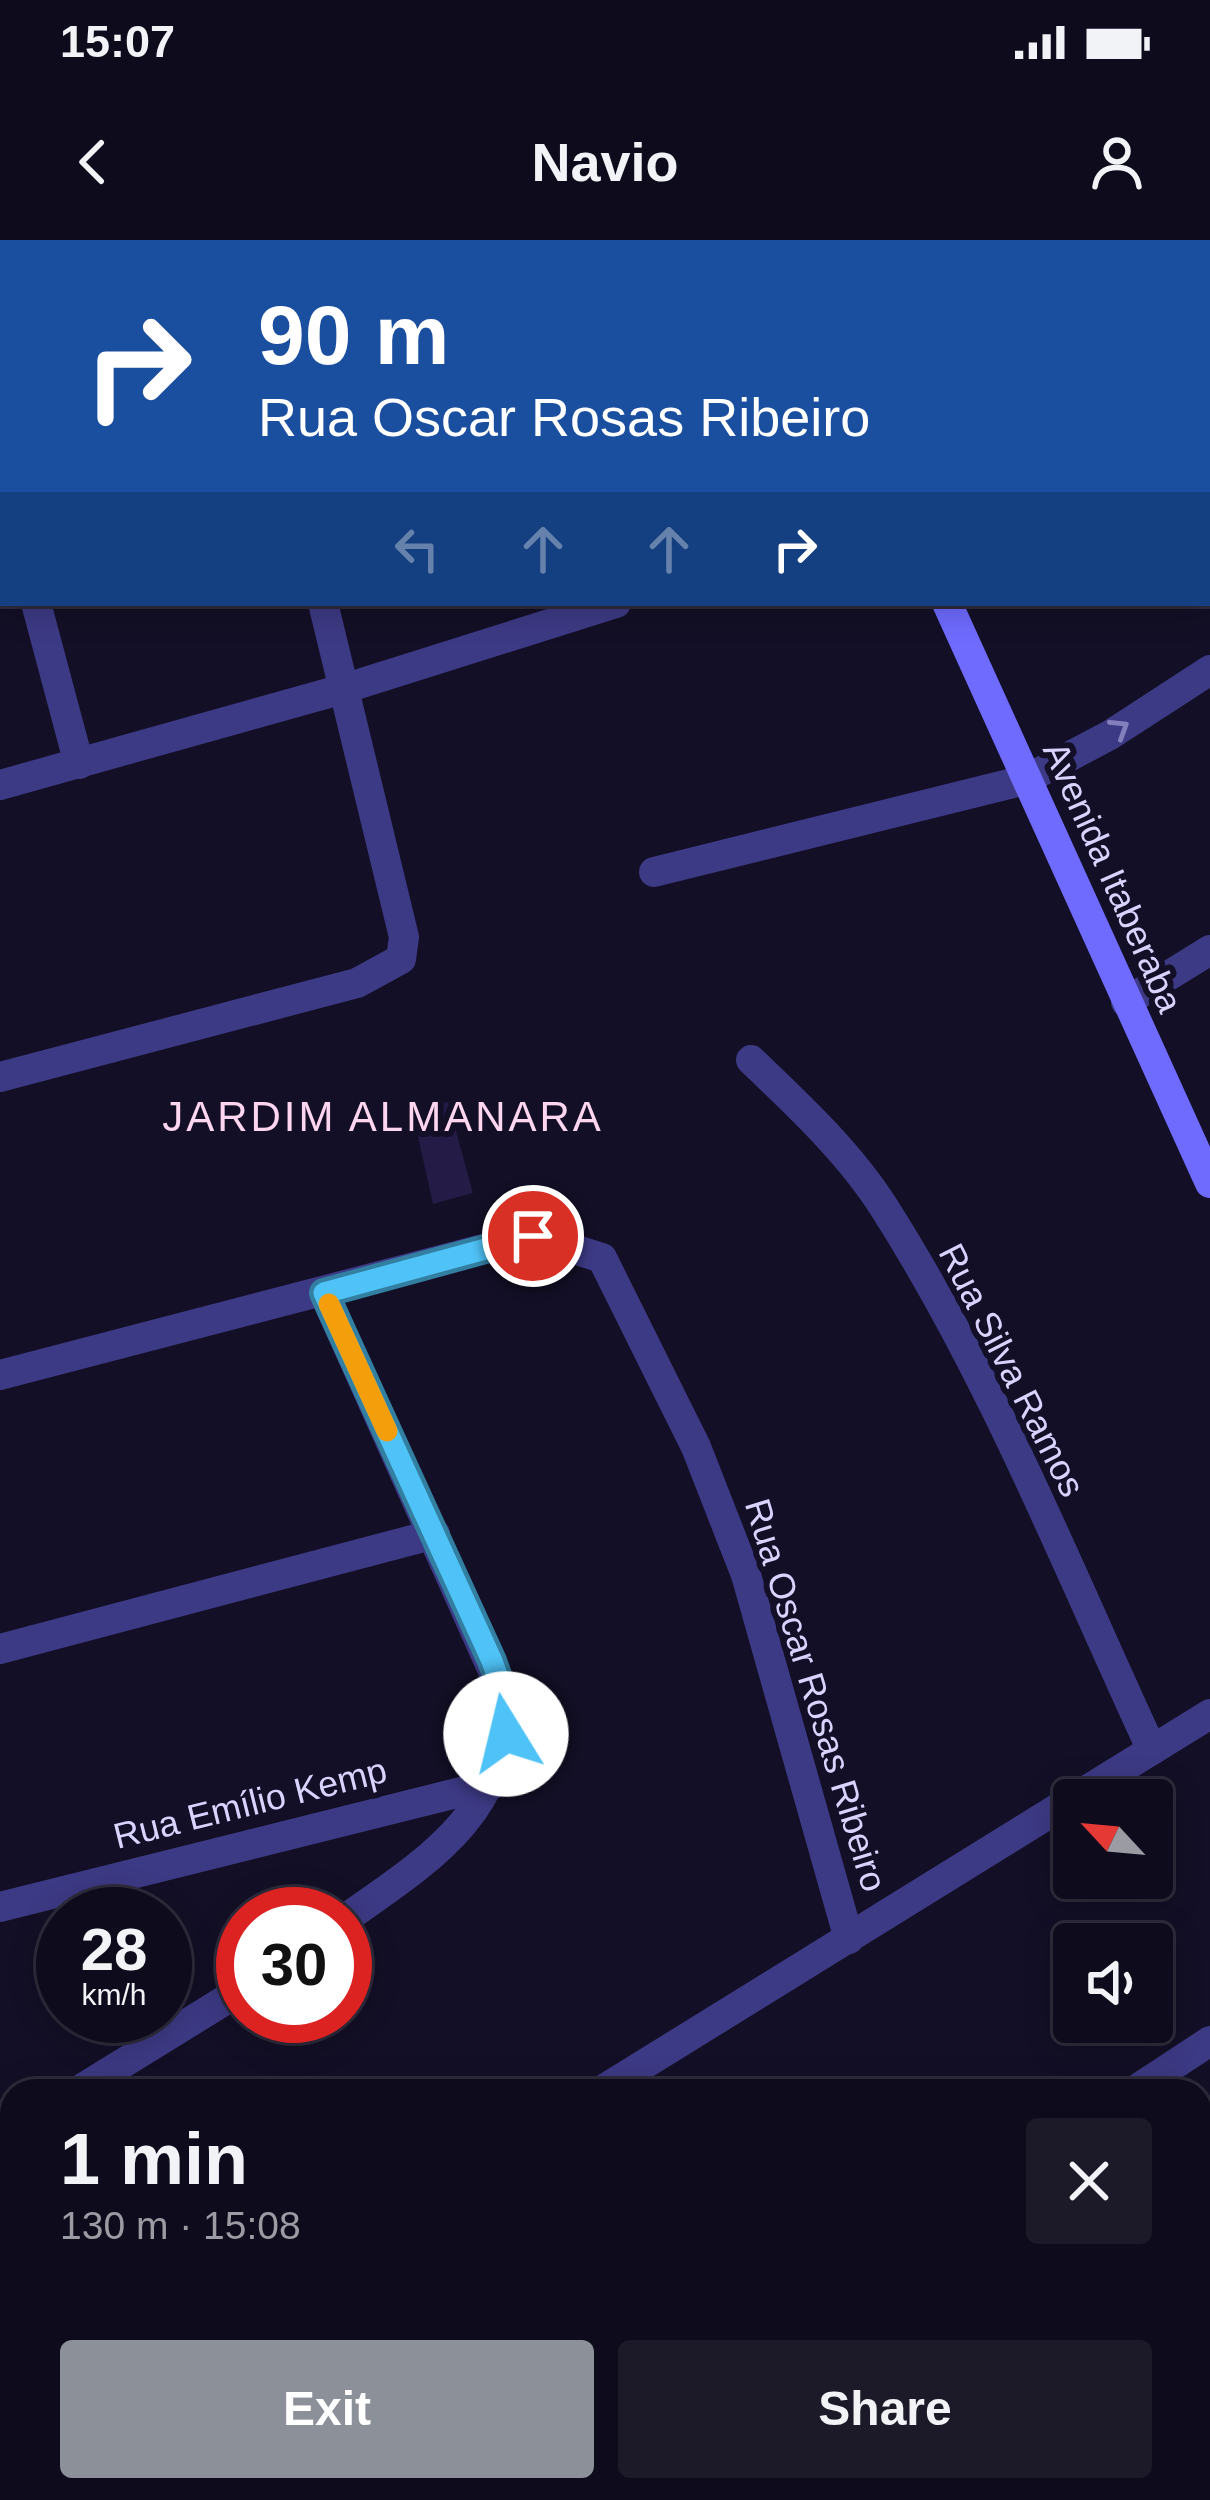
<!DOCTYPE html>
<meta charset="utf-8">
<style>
body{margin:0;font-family:Helvetica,sans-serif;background:#1c1929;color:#f1f3f6;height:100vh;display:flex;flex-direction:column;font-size:45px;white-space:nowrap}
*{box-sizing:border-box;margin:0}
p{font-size:39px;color:#9b9ba3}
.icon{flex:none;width:66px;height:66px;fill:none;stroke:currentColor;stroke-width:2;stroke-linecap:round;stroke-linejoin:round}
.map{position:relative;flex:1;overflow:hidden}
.panel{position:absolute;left:0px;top:1839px;width:1212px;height:423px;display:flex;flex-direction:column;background:#0e0b1c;border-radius:36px 36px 0 0;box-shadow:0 6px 30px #0003,0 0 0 3px #2e2b3b}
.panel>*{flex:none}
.banner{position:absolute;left:0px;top:0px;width:1212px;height:366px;box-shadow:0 6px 30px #0003,0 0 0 3px #2e2b3b;background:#1a4fa0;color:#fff;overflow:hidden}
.needle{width:78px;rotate:296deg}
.fabs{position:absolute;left:1053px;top:1539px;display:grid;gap:24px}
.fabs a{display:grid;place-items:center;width:120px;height:120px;border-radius:12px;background:#0e0b1c;box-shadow:0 6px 30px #0003,0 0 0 3px #2e2b3b;font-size:60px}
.speed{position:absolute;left:36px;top:1647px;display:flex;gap:24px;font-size:60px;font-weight:700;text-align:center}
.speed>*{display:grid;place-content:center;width:156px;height:156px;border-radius:50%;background:#0e0b1c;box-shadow:0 6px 30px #0003,0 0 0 3px #2e2b3b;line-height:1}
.speed small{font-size:30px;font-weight:400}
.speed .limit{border:18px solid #d22;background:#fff;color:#111}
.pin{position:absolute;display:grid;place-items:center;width:102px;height:102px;color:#fff;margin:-51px;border:6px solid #fff;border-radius:50%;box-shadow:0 3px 12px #0007}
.me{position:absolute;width:132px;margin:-66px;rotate:351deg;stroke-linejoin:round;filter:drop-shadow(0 0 9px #0008)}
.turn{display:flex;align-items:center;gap:42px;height:252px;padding:0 60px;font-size:54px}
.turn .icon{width:156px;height:156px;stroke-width:2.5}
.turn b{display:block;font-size:84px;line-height:102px}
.lanes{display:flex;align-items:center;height:114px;padding:0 60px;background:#0003;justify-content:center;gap:60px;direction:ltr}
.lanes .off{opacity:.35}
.round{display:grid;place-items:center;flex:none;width:126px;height:126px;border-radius:12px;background:#1c1929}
.overview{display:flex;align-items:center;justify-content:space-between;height:204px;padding:0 60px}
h1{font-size:72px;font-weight:800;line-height:90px}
.primary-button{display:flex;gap:24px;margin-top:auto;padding:24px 60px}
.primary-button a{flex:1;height:138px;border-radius:12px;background:#8c9099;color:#fff;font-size:48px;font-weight:800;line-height:138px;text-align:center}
.primary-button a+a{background:#1c1929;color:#f1f3f6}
.status{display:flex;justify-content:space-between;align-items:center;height:84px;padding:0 60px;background:#0e0b1c;direction:ltr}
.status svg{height:33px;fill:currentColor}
header{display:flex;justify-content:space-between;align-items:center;height:156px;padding:0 60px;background:#0e0b1c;font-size:54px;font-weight:800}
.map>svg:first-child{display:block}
.building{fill:#241b47}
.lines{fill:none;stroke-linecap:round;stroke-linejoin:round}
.path{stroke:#2fb8b0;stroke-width:6;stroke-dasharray:6 9;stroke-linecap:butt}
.minor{stroke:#3d3a85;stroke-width:30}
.secondary{stroke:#6f6bff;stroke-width:30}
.oneway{stroke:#837fbc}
.route-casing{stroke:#337fa1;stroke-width:30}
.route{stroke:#4fc3f7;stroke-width:21}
.slow{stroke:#f59e0b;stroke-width:21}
.labels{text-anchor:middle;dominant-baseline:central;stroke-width:12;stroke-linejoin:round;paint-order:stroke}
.street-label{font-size:36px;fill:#d9d4ff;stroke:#130f26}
.quarter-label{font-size:42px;letter-spacing:3px;fill:#ffd6f0;stroke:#130f26}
</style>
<div class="status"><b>15:07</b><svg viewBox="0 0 49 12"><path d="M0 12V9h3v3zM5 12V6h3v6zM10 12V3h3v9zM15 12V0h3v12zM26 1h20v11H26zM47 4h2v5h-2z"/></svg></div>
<header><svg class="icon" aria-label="back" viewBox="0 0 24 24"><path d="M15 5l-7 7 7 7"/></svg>Navio<svg class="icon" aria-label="person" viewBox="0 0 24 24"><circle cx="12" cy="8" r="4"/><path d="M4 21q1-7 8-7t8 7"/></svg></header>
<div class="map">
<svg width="1210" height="2260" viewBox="0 0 1210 2260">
<rect width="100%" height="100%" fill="#130f26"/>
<polygon class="building" points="448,862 473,953 433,964 412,870"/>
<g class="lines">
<polyline class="path" points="538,0 539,3"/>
<g class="minor">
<polyline points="360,3 367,0"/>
<polyline points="0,119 3,118"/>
<polyline points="1209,138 1210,138"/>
<polyline points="0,228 3,239"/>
<polyline points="36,363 79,524"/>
<polyline points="0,545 343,449 616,363"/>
<polyline points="654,632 1025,540 1110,495 1210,430"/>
<polyline points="1126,762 1210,710"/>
<path d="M 751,820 C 798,865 850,913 885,969 C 992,1137 1068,1329 1152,1510"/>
<polyline points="0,837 357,743 401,719 404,697 323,363"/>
<path d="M 324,1053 L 506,1460 C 507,1573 429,1620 345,1679"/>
<polyline points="0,1135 533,996 602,1018 696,1207 746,1335 849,1699"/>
<polyline points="0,1409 435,1294"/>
<polyline points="0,1667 493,1544"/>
<polyline points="78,1851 243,1749"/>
<polyline points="601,1851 1210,1474"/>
<polyline points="1134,1851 1210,1801"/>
<polyline points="0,1891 12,1887"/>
<polyline points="0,2223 12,2214"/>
<polyline points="159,2250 169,2260"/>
<polyline points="840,2250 860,2260"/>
<polyline points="0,2256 13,2260"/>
<polyline points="190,2260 262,2250"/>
<polyline points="1137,2260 1140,2250"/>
</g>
<g class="secondary">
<polyline points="831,0 832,3"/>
<polyline points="947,363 1210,943"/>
</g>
</g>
<defs><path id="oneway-chevron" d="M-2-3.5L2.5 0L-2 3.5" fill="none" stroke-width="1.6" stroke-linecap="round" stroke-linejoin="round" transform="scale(3)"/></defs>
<use class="oneway" href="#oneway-chevron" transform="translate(1120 488) rotate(-32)"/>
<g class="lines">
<defs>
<polyline id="route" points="506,1494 506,1460 492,1421 324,1053 533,996"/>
</defs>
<use href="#route" class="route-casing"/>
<use href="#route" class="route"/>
<polyline class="slow" points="329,1064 387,1191"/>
</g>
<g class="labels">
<g class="street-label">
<text transform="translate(1113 637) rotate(66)">Avenida Itaberaba</text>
<text transform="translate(1012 1130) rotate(63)">Rua Silva Ramos</text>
<text transform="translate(816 1455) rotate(73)">Rua Oscar Rosas Ribeiro</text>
<text transform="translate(250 1563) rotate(-14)">Rua Emílio Kemp</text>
</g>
<g class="quarter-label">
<text x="383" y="876">JARDIM ALMANARA</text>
</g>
</g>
</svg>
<div class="fabs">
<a><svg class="needle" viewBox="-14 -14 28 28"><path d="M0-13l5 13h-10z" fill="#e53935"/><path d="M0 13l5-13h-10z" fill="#9b9ba3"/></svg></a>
<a><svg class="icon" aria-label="sound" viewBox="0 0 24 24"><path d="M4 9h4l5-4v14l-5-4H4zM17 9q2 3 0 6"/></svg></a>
</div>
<div class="speed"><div>28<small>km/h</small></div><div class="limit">30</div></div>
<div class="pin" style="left:533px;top:996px;background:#d93025"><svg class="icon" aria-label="arrive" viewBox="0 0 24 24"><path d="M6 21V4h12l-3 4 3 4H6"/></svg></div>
<svg class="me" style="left:506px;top:1494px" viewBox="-20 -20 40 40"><circle r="19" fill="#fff"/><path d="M0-13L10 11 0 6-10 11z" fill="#4fc3f7"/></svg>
<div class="banner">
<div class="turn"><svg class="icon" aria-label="right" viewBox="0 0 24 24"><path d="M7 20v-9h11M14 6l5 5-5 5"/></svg><div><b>90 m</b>Rua Oscar Rosas Ribeiro</div></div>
<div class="lanes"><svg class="icon off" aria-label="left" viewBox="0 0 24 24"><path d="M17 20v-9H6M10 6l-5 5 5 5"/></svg><svg class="icon off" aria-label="ahead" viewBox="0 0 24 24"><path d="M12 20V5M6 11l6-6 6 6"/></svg><svg class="icon off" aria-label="ahead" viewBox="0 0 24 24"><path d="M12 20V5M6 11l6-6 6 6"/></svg><svg class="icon" aria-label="right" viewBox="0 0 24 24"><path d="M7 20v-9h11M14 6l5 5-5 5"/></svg></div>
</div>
<section class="panel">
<div class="overview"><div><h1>1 min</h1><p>130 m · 15:08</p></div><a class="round"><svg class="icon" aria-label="close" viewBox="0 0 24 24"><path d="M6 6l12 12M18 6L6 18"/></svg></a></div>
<div class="primary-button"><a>Exit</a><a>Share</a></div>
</section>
</div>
